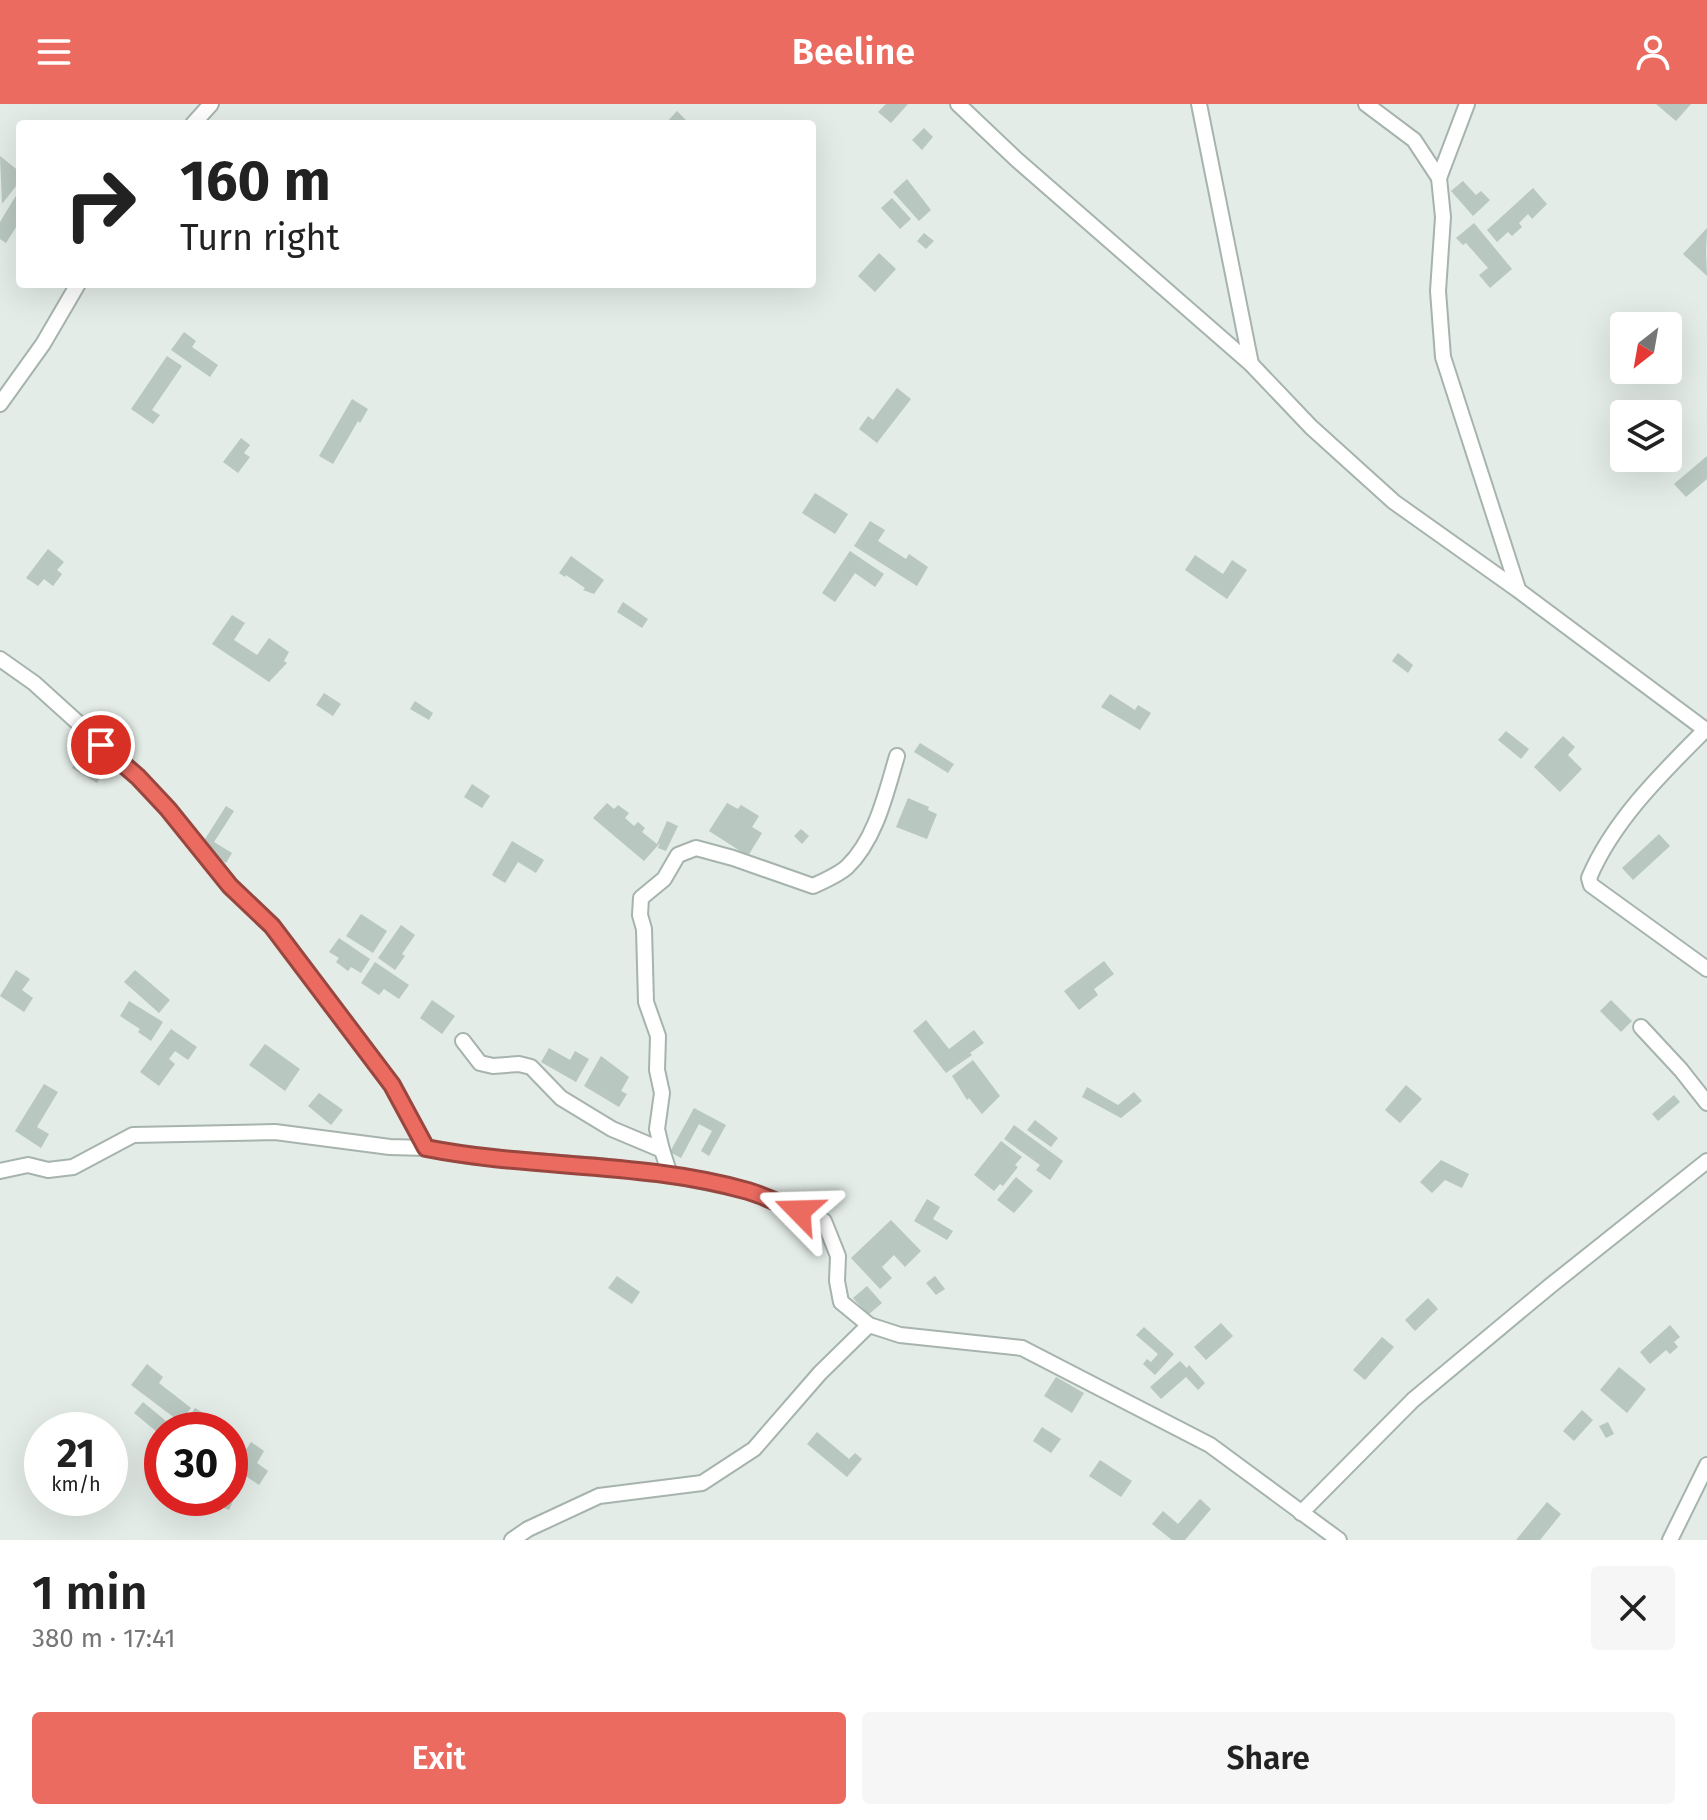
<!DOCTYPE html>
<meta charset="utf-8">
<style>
body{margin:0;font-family:"Fira Sans",sans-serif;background:#f6f6f6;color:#222;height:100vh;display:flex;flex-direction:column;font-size:30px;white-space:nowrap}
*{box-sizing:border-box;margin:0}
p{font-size:26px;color:#767676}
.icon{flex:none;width:44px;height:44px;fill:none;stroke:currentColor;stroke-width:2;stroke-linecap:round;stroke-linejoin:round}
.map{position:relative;height:1436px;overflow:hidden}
.drawer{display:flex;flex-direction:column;background:#fff;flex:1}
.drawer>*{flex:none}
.top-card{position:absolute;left:16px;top:16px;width:800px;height:168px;border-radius:8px;box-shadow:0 8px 32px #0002;background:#fff;color:#222;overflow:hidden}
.needle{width:52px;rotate:211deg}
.buttons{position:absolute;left:1610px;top:208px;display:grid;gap:16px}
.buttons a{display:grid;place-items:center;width:72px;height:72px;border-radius:8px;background:#fff;box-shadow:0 8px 32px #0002;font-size:40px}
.speed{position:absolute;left:24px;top:1308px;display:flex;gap:16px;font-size:40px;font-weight:700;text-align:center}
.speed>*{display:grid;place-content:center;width:104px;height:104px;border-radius:50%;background:#fff;box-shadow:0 8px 32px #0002;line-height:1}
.speed small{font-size:20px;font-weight:400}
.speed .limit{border:12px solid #d22;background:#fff;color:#111}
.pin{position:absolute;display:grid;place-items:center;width:68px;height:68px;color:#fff;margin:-34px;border:4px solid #fff;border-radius:50%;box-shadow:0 2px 8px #0007}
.me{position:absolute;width:88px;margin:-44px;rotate:292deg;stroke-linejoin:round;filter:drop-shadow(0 0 6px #0008)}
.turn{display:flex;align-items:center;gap:28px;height:168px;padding:0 32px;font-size:36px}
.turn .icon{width:104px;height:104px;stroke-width:2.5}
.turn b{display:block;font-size:56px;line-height:68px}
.round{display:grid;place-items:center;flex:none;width:84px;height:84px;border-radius:8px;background:#f6f6f6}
.headline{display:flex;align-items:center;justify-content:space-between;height:136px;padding:0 32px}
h1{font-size:48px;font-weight:600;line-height:60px}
.button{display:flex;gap:16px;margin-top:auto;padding:16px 32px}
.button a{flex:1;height:92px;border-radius:8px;background:#ec6b61;color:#fff;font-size:32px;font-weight:600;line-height:92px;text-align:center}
.button a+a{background:#f6f6f6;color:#222}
header{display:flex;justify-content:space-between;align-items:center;height:104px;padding:0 32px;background:#ec6b61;color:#fff;font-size:36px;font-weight:600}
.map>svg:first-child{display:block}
.building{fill:#b8c7bf}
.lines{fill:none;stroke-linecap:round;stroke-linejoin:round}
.minor-casing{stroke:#a6b4ad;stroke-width:18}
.minor{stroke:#fff;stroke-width:14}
.route-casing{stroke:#99463f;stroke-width:20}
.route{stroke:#ec6b61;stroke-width:14}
</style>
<header><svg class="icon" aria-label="menu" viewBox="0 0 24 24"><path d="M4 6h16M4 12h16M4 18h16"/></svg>Beeline<svg class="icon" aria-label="person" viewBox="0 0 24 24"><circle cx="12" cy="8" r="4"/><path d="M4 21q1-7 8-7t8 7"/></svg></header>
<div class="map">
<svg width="1707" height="1436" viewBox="0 0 1707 1436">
<rect width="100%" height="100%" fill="#e3ece7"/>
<g class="building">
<polygon points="886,0 908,0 891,19 878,8"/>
<polygon points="1656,0 1691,0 1676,17"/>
<polygon points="677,7 690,20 665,20"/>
<polygon points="924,24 933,33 922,46 912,36"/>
<polygon points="0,52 20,68 20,77 2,100"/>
<polygon points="907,75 931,106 919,117 893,88"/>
<polygon points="1463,77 1476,91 1481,87 1490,96 1473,112 1451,87"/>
<polygon points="1533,84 1547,100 1532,115 1528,110 1519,119 1522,123 1512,132 1508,128 1497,138 1487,126"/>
<polygon points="20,85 20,117 6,139 0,135 0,118"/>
<polygon points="892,94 911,115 900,125 881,104"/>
<polygon points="1474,119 1512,165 1490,184 1479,171 1488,164 1466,139 1463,141 1456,134"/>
<polygon points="1707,124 1706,149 1707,172 1683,150"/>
<polygon points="924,129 934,137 926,145 917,137"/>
<polygon points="879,149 896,165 875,188 858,172"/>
<polygon points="184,228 196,237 192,243 218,261 210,273 171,246"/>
<polygon points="167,252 182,262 152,306 160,311 153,320 131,305"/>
<polygon points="897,284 911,295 877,339 859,325 868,312 873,316"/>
<polygon points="352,295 368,305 360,319 358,317 333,360 319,352"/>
<polygon points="241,334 250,341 244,349 250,353 238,369 223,358"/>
<polygon points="1707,352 1707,375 1686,393 1674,380"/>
<polygon points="815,389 848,410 835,430 802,409"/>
<polygon points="870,417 885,426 878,437 906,455 909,450 928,463 917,482 854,442"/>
<polygon points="48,445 64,458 57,466 62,470 53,482 44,475 38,482 26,474"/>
<polygon points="850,447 884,470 875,483 855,469 835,498 822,489"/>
<polygon points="1195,451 1223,470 1232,456 1247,466 1227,495 1185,466"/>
<polygon points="571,452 604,476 594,490 583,486 585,484 566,471 565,473 559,469"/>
<polygon points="623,498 648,515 642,524 617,508"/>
<polygon points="232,511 245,519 234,536 257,551 269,534 289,548 284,557 287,559 269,578 212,540"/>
<polygon points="1398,549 1413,561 1408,569 1392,557"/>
<polygon points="324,589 341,600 333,612 316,601"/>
<polygon points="1110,590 1135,606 1138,601 1151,609 1140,626 1101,603"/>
<polygon points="415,597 433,609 429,616 410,605"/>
<polygon points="1506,627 1529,645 1521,655 1498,636"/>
<polygon points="1563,632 1575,643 1568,651 1582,665 1560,688 1534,663"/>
<polygon points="920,639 954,660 948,669 914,648"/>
<polygon points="80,649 106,664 97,679 72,664"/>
<polygon points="472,680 490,692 482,704 464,693"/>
<polygon points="908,694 929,703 928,706 937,710 927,735 896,723"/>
<polygon points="607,699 614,705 618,701 629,709 625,714 634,722 638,718 645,724 642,728 657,740 667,717 678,722 666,747 658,744 660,739 644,757 593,714"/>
<polygon points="727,699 738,705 741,701 759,712 752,723 762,729 748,752 709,727"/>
<polygon points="226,702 234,707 214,738 232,749 226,759 200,743"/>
<polygon points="801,725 809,732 802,740 794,732"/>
<polygon points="1659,730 1670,742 1633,776 1622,764"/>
<polygon points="512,737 544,756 536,769 518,758 505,779 492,771"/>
<polygon points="361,810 387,827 373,849 346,832"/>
<polygon points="401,821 415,831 402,850 405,852 395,866 378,854"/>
<polygon points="339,834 370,855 361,869 351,863 348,867 336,858 339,854 329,848"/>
<polygon points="1104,857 1114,870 1094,885 1098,891 1079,906 1064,887"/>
<polygon points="375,858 409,881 399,895 384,885 379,891 361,879"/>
<polygon points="16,866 30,875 22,886 33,894 24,908 0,892"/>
<polygon points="135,866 170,896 159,909 124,878"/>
<polygon points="432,896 455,912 442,930 420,914"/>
<polygon points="1611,896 1632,917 1621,928 1600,907"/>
<polygon points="129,897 163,918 151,937 138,928 140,925 120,912"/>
<polygon points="926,916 949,945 974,926 984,939 970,949 972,951 946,969 913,927"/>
<polygon points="171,925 197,943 188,956 175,947 169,955 175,960 159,982 140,968"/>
<polygon points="265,940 300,965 285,987 249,961"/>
<polygon points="549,944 570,956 575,947 589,955 576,978 541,958"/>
<polygon points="601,952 629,973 621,987 627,990 619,1003 584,982"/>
<polygon points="973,956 1000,992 982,1010 969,994 967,996 952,972"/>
<polygon points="44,980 58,988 37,1023 49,1030 41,1044 15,1027"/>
<polygon points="1406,981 1422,995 1400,1019 1385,1006"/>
<polygon points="1087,983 1118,1001 1134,988 1142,997 1121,1014 1082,993"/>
<polygon points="319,989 343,1006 331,1021 308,1002"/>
<polygon points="1674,991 1680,998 1658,1017 1652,1010"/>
<polygon points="694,1004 726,1021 709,1052 701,1047 712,1027 699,1020 681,1054 670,1048"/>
<polygon points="1035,1016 1058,1034 1051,1043 1027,1026"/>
<polygon points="1014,1021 1063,1057 1050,1076 1036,1066 1040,1061 1004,1035"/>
<polygon points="1001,1037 1022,1053 1015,1061 1018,1063 1003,1082 1000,1080 994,1087 974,1071"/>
<polygon points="1441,1056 1469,1070 1462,1084 1445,1076 1432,1089 1420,1078"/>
<polygon points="1016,1073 1033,1087 1014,1109 997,1096"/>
<polygon points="927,1095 940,1103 933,1115 953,1127 947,1136 914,1117"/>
<polygon points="891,1116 921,1147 905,1163 894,1151 882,1163 892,1174 880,1185 851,1154"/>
<polygon points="617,1172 640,1188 632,1200 608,1184"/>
<polygon points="935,1172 945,1185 936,1191 926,1179"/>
<polygon points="867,1182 882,1199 868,1211 853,1194"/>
<polygon points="1428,1194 1438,1205 1415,1227 1405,1216"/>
<polygon points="1221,1219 1233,1232 1206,1256 1194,1243"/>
<polygon points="1670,1221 1680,1233 1674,1238 1678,1243 1670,1250 1666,1246 1650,1260 1640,1248"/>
<polygon points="1144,1223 1174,1250 1155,1271 1143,1260 1147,1255 1151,1258 1158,1250 1136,1231"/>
<polygon points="1382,1233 1394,1243 1365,1276 1353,1266"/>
<polygon points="1180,1257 1187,1264 1189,1261 1205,1279 1198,1286 1186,1273 1161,1295 1150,1283"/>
<polygon points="147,1260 163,1273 159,1279 191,1304 180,1318 131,1281"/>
<polygon points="1619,1263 1646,1285 1627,1309 1600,1286"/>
<polygon points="1056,1273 1084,1289 1072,1309 1044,1292"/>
<polygon points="143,1298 166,1317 157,1328 134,1309"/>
<polygon points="195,1304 205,1310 200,1317 213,1326 193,1326 184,1320"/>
<polygon points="1582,1306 1593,1316 1574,1337 1563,1327"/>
<polygon points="1608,1318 1614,1330 1606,1334 1599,1322"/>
<polygon points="1042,1323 1061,1335 1051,1349 1033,1337"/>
<polygon points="817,1328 849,1355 855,1349 862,1355 847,1373 807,1340"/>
<polygon points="251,1338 264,1347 257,1359 268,1367 259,1381 234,1364"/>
<polygon points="1100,1356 1132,1377 1121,1393 1089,1372"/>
<polygon points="232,1375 241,1379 229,1406 219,1402 223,1394 230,1394"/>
<polygon points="1200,1395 1211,1405 1185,1436 1172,1436 1152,1420 1163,1407 1178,1420"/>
<polygon points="1547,1398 1561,1410 1540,1436 1516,1436"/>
</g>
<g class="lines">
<defs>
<g id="minor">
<polyline points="958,0 1016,55 1251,260 1311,323 1394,398 1518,486 1707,627"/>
<polyline points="1199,0 1251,260"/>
<polyline points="1366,0 1414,36 1439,74 1443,113 1438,187 1443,253 1518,485"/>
<polyline points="193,20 211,0"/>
<polyline points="1439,74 1467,0"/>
<polyline points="0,300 43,240 78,180"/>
<polyline points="0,555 34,579 138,673 168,705 230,782 272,822 392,981 426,1044"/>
<path d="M 1705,626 C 1662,669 1613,717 1589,774 L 1591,781 L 1707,865"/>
<polyline points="1641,923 1681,966 1707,999"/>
<polyline points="463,937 480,959 493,962 519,960 531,963 561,994 612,1025 662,1046 670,1071"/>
<path d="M 662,1046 L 657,1025 L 662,989 L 657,966 L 658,932 L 646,898 L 644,825 L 640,811 L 641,794 L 664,775 L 678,751 L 696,744 L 733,754 L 813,782 C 824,777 838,771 847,763 C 876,735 886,689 897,652"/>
<polyline points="0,1067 28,1061 48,1066 73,1063 133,1031 275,1028 390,1043 426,1044 468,1052 600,1062 670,1071 749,1087 824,1117 838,1152 837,1177 841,1198 869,1221 900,1231 1022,1244 1210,1341 1339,1436"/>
<polyline points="1301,1409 1413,1296 1550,1182 1707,1057"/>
<polyline points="512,1436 528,1425 599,1392 702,1379 754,1345 820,1269 869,1221"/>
<polyline points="1670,1436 1707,1361"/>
</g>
</defs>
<use href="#minor" class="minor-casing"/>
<use href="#minor" class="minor"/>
</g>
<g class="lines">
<defs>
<path id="route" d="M 101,641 L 138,673 L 168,705 L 230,782 L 272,822 L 392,981 L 426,1044 C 532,1065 643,1057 748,1087 C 765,1092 782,1101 799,1107"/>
</defs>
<use href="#route" class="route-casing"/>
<use href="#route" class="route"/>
</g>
</svg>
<div class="buttons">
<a><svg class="needle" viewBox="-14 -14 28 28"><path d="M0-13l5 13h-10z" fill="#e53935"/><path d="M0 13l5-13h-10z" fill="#767676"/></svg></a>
<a><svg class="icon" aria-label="layers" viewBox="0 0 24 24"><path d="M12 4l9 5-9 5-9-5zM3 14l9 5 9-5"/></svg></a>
</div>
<div class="speed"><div>21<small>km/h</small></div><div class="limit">30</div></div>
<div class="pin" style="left:101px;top:641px;background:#d93025"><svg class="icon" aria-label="arrive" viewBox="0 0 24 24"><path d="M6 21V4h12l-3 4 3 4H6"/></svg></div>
<svg class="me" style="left:799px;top:1107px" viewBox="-20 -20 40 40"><path d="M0-17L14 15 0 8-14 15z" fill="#ec6b61" stroke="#fff" stroke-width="4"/></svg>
<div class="top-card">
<div class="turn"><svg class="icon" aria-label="right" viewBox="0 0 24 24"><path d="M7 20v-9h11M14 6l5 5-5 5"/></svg><div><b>160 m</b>Turn right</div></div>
</div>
</div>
<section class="drawer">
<div class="headline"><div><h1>1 min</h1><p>380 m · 17:41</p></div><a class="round"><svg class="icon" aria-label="close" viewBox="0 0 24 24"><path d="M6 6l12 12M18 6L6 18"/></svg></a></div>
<div class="button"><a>Exit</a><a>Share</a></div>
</section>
